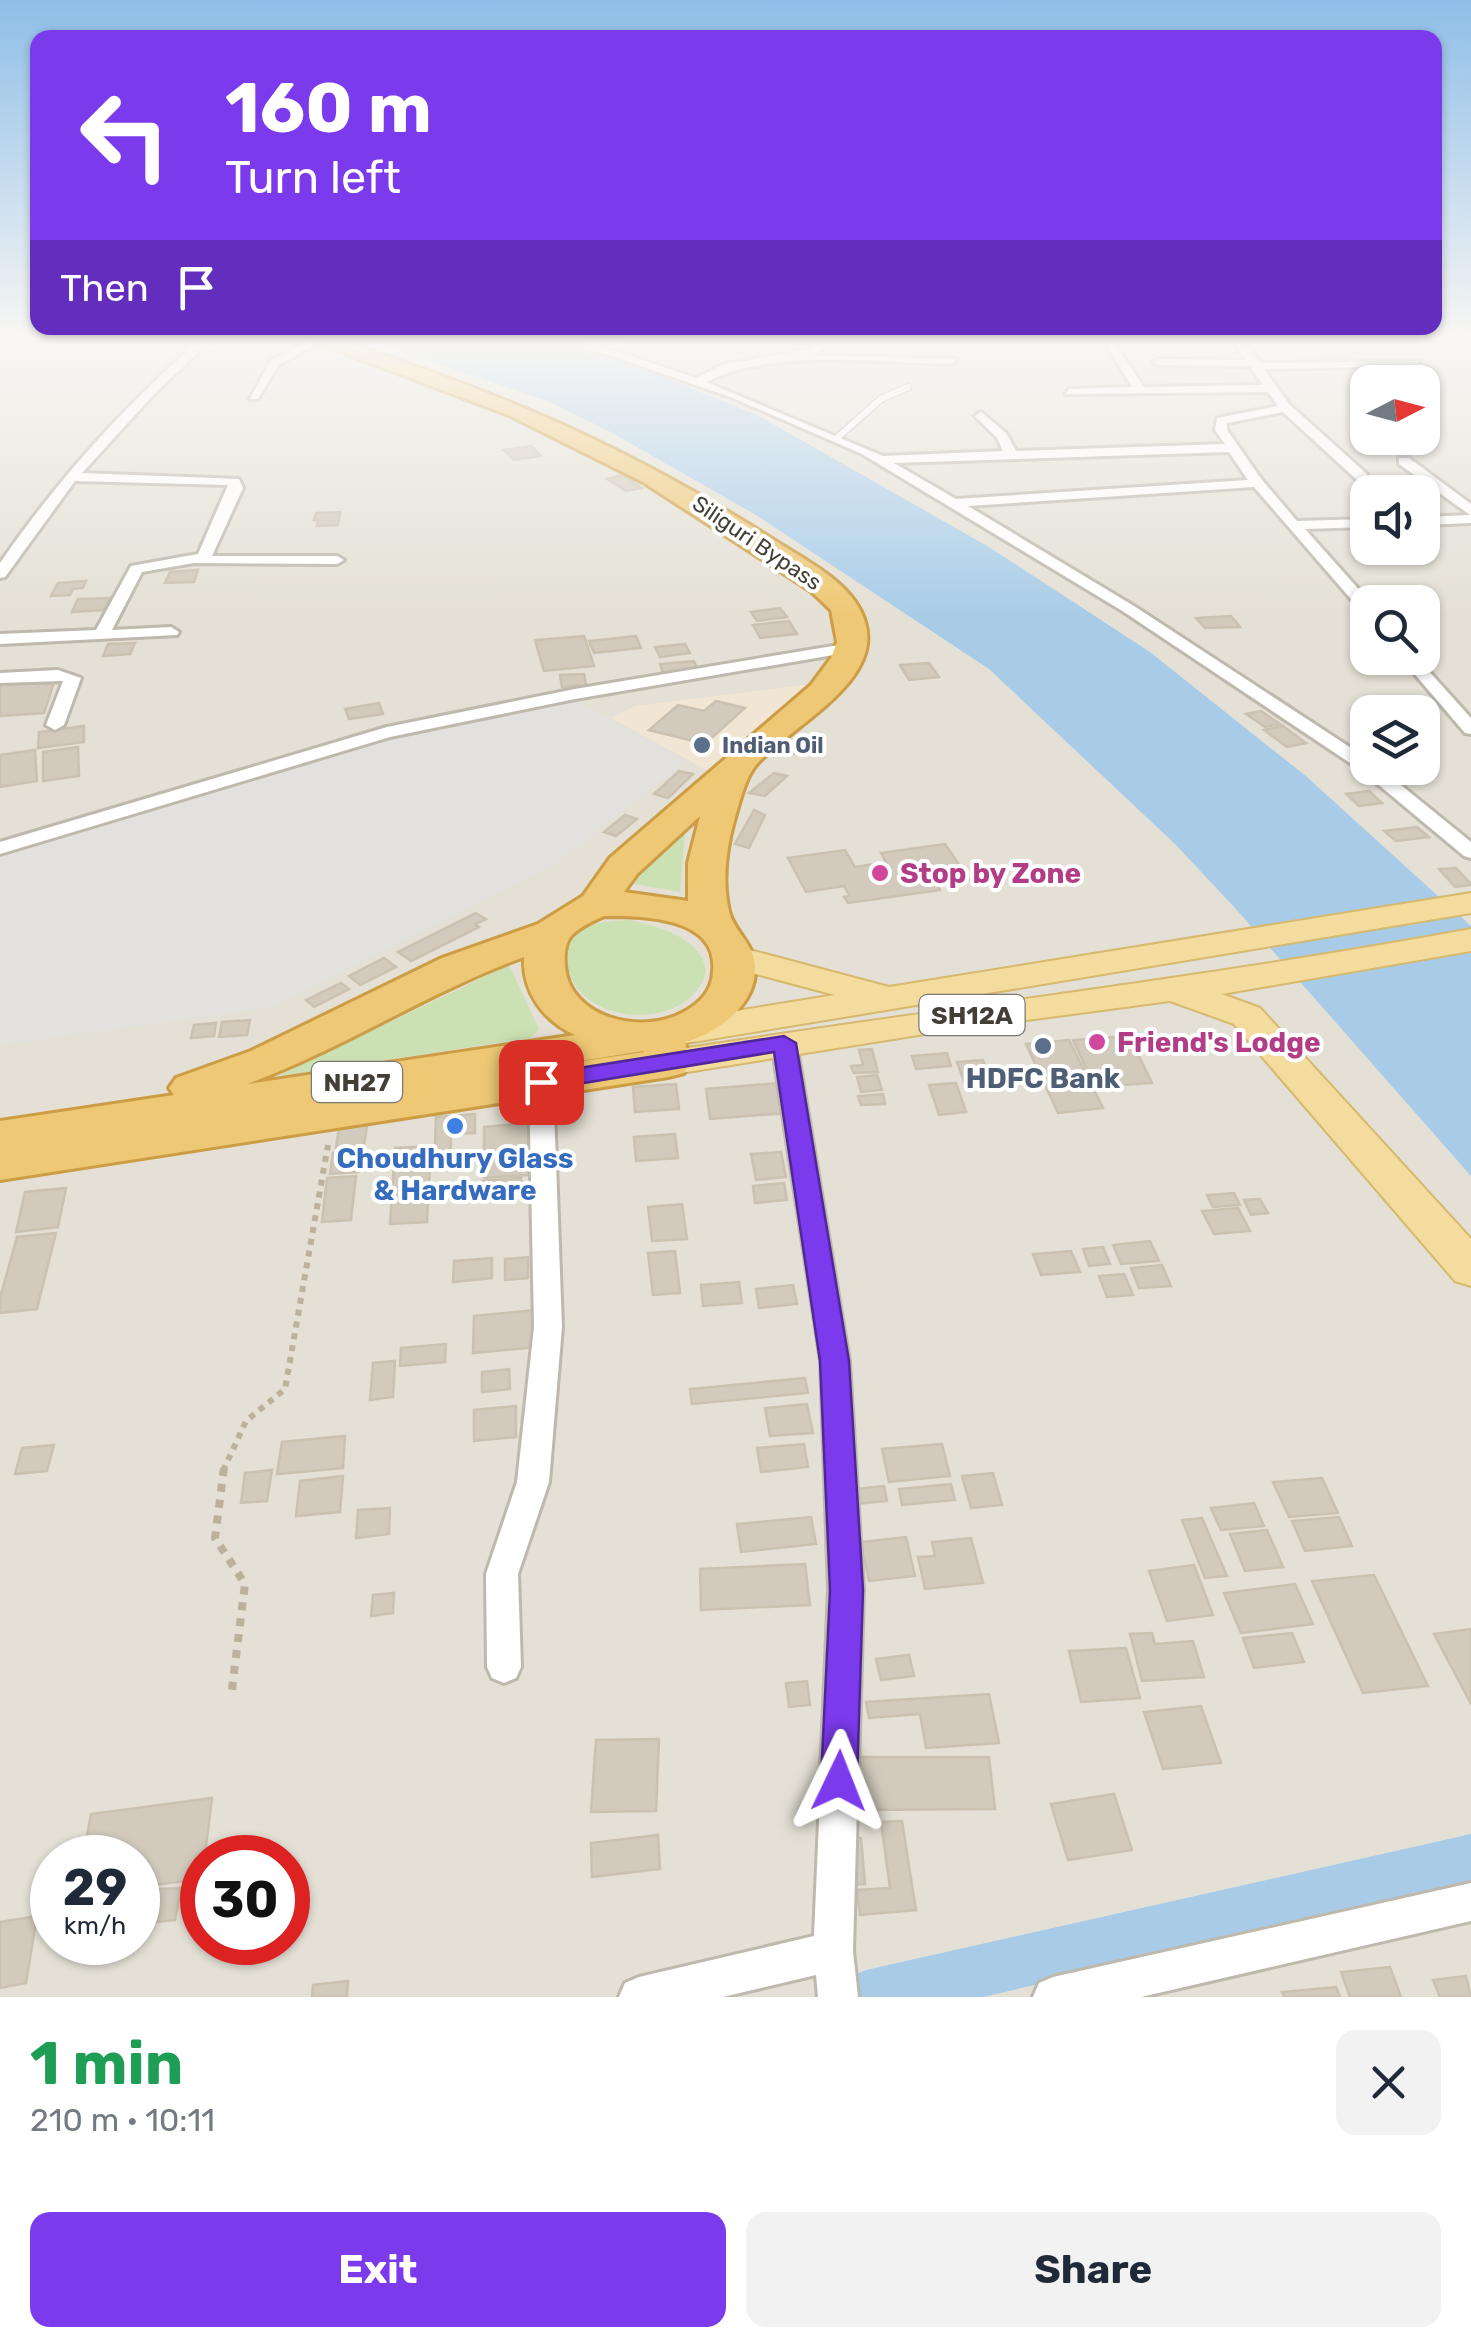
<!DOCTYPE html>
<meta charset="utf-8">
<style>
body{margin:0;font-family:Rubik,sans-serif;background:#f2f2f3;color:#1f2937;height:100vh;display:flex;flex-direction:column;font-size:38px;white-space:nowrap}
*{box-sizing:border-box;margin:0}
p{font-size:32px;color:#747a83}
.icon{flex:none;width:55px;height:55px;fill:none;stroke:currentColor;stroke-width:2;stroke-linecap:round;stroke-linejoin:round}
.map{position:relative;height:1997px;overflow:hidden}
.drawer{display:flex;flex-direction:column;background:#fff;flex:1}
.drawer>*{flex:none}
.top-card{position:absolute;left:30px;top:30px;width:1412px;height:305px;border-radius:20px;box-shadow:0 2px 8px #0004;background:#7c3aed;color:#fff;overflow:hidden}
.needle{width:65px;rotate:84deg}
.buttons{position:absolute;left:1350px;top:365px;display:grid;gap:20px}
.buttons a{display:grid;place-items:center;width:90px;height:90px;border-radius:20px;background:#fff;box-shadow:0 2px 8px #0004;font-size:50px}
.speed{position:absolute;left:30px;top:1835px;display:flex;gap:20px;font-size:50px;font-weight:700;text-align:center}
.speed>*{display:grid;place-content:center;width:130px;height:130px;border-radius:50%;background:#fff;box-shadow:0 2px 8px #0004;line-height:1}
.speed small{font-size:25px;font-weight:400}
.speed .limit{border:15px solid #d22;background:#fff;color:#111}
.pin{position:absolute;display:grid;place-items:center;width:85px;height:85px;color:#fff;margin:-42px;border-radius:20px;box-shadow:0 5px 15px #0006}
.me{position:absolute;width:110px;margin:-55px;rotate:2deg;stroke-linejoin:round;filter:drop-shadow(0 0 8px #0008)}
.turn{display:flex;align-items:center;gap:35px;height:210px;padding:0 30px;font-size:45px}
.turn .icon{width:130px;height:130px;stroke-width:2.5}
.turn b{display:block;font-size:70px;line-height:85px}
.then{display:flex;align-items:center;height:95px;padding:0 30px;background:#0003;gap:20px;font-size:38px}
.round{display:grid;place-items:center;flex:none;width:105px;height:105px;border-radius:20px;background:#f2f2f3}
.summary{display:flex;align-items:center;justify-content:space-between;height:170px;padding:0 30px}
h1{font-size:60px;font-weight:700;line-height:75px;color:#1e9e55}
.button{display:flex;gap:20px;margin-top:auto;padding:20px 30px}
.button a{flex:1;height:115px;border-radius:20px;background:#7c3aed;color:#fff;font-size:40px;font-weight:700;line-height:115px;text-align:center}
.button a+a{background:#f2f2f3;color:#1f2937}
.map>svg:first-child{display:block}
.residential{fill:#e4e0d5;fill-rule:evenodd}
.commercial{fill:#f1e5d3}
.green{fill:#cbe1b3}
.parking{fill:#e2e1de}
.water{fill:#a8cce8}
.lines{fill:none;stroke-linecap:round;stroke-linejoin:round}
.canal{fill:#a8cce8;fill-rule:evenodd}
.building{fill:#d1cabd;stroke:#cbc1b1;stroke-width:2.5}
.lane-casing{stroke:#beb8ad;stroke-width:9}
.street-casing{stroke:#beb8ad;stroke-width:6}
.primary-casing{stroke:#d6b96f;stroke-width:4}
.highway-casing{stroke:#cc9d45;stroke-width:6}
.path-far1{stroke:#bbb19c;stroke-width:6;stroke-dasharray:6 6;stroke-linecap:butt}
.path{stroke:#bbb19c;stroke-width:8;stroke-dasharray:8 8;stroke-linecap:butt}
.lane{stroke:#fff;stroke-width:6}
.street{fill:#fff;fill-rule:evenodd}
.primary{fill:#f3dc9d;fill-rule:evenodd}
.highway{fill:#eec874;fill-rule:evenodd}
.route{fill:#7c3aed;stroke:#51269a;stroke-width:2.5}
.service-dot{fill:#5c6f8a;stroke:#fff;stroke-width:4}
.hotel-dot{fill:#d1479c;stroke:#fff;stroke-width:4}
.shop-dot{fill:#3f7fe0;stroke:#fff;stroke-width:4}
.labels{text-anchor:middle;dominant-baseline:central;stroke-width:8;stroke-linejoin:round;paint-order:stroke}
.far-street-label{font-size:22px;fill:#433e36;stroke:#fff}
.far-service-label{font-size:22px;font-weight:bold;fill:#4e5e75;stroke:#fff;text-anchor:start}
.shield{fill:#fff;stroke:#7b7872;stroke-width:2.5}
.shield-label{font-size:25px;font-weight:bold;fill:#433e36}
.hotel-label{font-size:28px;font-weight:bold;fill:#b23c85;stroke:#fff;text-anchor:start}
.service-label{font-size:28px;font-weight:bold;fill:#4e5e75;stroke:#fff}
.shop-label{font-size:28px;font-weight:bold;fill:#366cbe;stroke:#fff}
</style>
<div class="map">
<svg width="1471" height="1997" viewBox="0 0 1471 1997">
<rect width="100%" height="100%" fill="#f1eee6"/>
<path class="residential" d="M 0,337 L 1429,337 L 1471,353 L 1471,1997 L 0,1997 ZM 1368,382 L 1422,382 L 1422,438 L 1368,438 ZM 1368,492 L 1422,492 L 1422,548 L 1368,548 ZM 1368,602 L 1422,602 L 1422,658 L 1368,658 ZM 1368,712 L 1422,712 L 1422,768 L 1368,768 ZM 52,1858 L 138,1858 L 138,1942 L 52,1942 ZM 202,1858 L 288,1858 L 288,1942 L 202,1942 Z"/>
<polygon class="commercial" points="821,683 710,772 611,718 635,706"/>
<g class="green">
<polygon points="685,833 680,892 624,882"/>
<path d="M 630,920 C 659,927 701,937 706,971 C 694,1032 565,1034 564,947 C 580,923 603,921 630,920 Z"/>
<polygon points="509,965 539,1029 530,1038 276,1077"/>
</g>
<polygon class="parking" points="558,691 687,761 556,863 272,1007 0,1045 0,843"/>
<polygon class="water" points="362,337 538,337 646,370 757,415 989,547 1150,652 1307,777 1471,926 1471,1176 1235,908 1175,844 989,669 756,515 605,429 550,402"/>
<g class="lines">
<polygon class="canal" points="1471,1834 1471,1884 983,1997 839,1997 847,1978 866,1970"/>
</g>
<g class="building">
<polygon points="531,446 541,456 514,460 504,450"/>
<polygon points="622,475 642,488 626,491 607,479"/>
<polygon points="340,512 338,525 317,526 318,520 314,520 316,513"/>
<polygon points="198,570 194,582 165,583 170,572"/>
<polygon points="86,581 83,588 73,589 70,595 51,596 58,583"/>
<polygon points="110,598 104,610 72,612 78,599"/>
<polygon points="780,608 787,617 757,621 751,612"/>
<polygon points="1231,616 1240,627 1205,628 1196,618"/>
<polygon points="789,621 797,634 760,638 753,625"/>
<polygon points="584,636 594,666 544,671 535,640"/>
<polygon points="636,636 641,648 594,653 589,641"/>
<polygon points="135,643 130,654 103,656 108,644"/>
<polygon points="685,644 690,653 660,657 655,647"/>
<polygon points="694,661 698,670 663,673 660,664"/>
<polygon points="929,663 939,677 909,680 900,665"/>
<polygon points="584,674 586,685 562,687 560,675"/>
<polygon points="55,679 44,713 0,716 0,683"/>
<polygon points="716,701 745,708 705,744 649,730 678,705 704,711"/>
<polygon points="379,703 383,714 349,719 345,709"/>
<polygon points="1261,711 1280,724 1265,727 1246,714"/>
<polygon points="84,726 84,742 38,748 39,732"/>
<polygon points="1283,726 1306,743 1287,747 1264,730"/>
<polygon points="808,735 821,738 805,756 790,753"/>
<polygon points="78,747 79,776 43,781 43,752"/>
<polygon points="35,750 37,781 0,787 0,755"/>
<polygon points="679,771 693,774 668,798 654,794"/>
<polygon points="774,773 787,776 765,796 749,793"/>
<polygon points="1369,791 1382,803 1359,806 1346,794"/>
<polygon points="754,810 765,815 749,848 735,844"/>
<polygon points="625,815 637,819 616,836 604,832"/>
<polygon points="1417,827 1429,837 1396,841 1384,831"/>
<polygon points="945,844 969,879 936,883 940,890 848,903 844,897 850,896 844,886 806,892 788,858 845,850 855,867 886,862 881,853"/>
<polygon points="1456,868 1471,884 1471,885 1455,887 1439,869"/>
<polygon points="476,913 486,919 475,924 479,927 411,961 398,952"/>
<polygon points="384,958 396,967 360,985 349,976"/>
<polygon points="341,983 349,989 314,1007 306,1000"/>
<polygon points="250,1020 247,1035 219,1037 222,1022"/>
<polygon points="216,1023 214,1036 191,1038 194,1025"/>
<polygon points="1129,1036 1152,1083 1095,1087 1073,1040"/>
<polygon points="1069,1040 1103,1108 1058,1113 1026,1044"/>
<polygon points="872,1049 878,1072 854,1073 851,1066 863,1065 859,1050"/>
<polygon points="947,1053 951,1066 916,1069 912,1056"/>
<polygon points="983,1060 992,1085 966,1087 957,1062"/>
<polygon points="877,1075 882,1090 861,1092 857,1077"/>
<polygon points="781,1083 787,1113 710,1119 706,1089"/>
<polygon points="956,1083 966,1112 939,1115 929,1085"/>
<polygon points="676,1084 679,1109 635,1112 633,1087"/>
<polygon points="883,1094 885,1104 861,1105 858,1096"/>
<polygon points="475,1114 475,1133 451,1134 450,1167 434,1168 436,1117"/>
<polygon points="528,1123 529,1175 484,1178 484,1127"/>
<polygon points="367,1125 364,1146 336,1148 339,1127"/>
<polygon points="675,1134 678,1158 636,1161 634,1137"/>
<polygon points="431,1146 427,1222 390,1224 395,1148"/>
<polygon points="361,1150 358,1172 330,1174 333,1153"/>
<polygon points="781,1152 786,1177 756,1180 751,1154"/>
<polygon points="356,1176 351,1220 322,1222 327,1178"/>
<polygon points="521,1178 521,1194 482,1198 482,1181"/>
<polygon points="784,1183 787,1200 755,1203 753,1186"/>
<polygon points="66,1188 58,1227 16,1232 25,1192"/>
<polygon points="1234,1193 1240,1205 1213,1207 1207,1195"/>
<polygon points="1260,1199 1268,1213 1251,1215 1244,1200"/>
<polygon points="682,1204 687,1239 652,1241 648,1207"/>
<polygon points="1238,1208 1250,1231 1214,1234 1202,1211"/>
<polygon points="56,1233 37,1309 0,1313 0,1298 17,1237"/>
<polygon points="1150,1241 1159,1261 1121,1264 1113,1245"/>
<polygon points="1103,1247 1110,1264 1089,1266 1083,1249"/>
<polygon points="675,1251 680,1293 653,1295 648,1253"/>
<polygon points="1071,1251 1080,1272 1041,1275 1033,1254"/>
<polygon points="528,1257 528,1278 505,1280 505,1259"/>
<polygon points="492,1258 492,1278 453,1282 454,1261"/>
<polygon points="1162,1265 1171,1286 1139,1288 1131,1268"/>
<polygon points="1124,1274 1133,1295 1107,1297 1099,1276"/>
<polygon points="739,1282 742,1303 703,1306 701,1285"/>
<polygon points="793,1285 797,1304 759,1308 756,1289"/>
<polygon points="536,1310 537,1347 473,1353 474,1316"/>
<polygon points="446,1344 445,1362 400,1366 401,1348"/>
<polygon points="395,1361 393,1397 370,1400 373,1363"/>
<polygon points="509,1369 510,1389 482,1392 482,1372"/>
<polygon points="805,1378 808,1393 692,1404 690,1389"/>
<polygon points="807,1404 813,1433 770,1436 765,1408"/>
<polygon points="516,1406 516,1437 474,1441 474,1410"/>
<polygon points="345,1436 343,1468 277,1474 282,1442"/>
<polygon points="804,1444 808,1467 761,1472 757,1448"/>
<polygon points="942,1444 950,1476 889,1482 882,1449"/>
<polygon points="54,1445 47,1471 15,1474 22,1448"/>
<polygon points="272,1470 267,1501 241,1503 245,1473"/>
<polygon points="993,1473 1002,1505 971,1508 962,1476"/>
<polygon points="343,1476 340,1512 296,1516 300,1481"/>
<polygon points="1322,1478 1338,1513 1289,1517 1273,1482"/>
<polygon points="951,1484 955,1500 902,1505 899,1489"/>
<polygon points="884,1486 887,1501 857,1504 855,1489"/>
<polygon points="1254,1503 1264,1526 1221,1530 1211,1508"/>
<polygon points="390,1508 389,1534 356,1538 358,1510"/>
<polygon points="811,1517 816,1544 741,1552 737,1524"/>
<polygon points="1339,1517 1352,1546 1305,1551 1292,1521"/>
<polygon points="1202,1518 1227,1576 1205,1578 1182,1520"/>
<polygon points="1267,1530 1283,1567 1245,1571 1230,1534"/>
<polygon points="906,1537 915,1576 869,1581 861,1542"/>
<polygon points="971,1538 983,1583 925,1589 918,1557 935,1556 932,1542"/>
<polygon points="805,1564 810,1605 701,1610 700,1569"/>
<polygon points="1194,1565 1213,1615 1167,1621 1149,1571"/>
<polygon points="1374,1575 1428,1686 1363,1693 1312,1581"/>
<polygon points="1295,1584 1313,1624 1241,1633 1224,1593"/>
<polygon points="394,1593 393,1613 371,1616 373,1595"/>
<polygon points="1471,1629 1471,1704 1434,1634"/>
<polygon points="1152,1633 1155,1644 1193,1641 1204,1677 1142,1681 1130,1634"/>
<polygon points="1292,1633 1304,1662 1254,1668 1243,1638"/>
<polygon points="1126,1648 1140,1698 1081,1702 1069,1651"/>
<polygon points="909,1655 914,1676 881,1680 876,1659"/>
<polygon points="807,1681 810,1705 789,1707 786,1683"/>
<polygon points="989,1694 999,1743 926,1748 920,1714 869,1718 866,1702"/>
<polygon points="1201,1706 1221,1763 1163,1769 1144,1712"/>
<polygon points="659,1739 656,1811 591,1812 596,1740"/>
<polygon points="859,1757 989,1757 995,1809 862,1810"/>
<polygon points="1114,1794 1132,1850 1068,1860 1051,1804"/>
<polygon points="212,1798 202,1879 138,1887 138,1858 83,1858 91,1814"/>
<polygon points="902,1821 916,1910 860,1915 857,1890 890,1888 881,1822"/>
<polygon points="658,1835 660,1869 592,1877 591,1843"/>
<polygon points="861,1838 865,1884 850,1885 846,1839"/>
<polygon points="153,1888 148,1923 138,1924 138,1890"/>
<polygon points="181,1888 175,1920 152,1922 157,1889"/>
<polygon points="37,1916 26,1983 0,1988 0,1922"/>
<polygon points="1390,1967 1401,1997 1350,1997 1341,1972"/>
<polygon points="1466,1976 1471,1997 1440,1997 1433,1980"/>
<polygon points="348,1981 347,1997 312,1997 313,1985"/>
<polygon points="1336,1987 1340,1997 1284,1997 1282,1992"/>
</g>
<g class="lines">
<defs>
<g id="lane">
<polyline points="588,346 642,342"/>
<polyline points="838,437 881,399 908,387"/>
</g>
<g id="street">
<path d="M 203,337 L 215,337 L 156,392 L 82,473 L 239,479 L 243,488 L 212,556 L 337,556 L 344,560 L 337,564 L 194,563 L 142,572 L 112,630 L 171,627 L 179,632 L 177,635 L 0,644 L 0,634 L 96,630 L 131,566 L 198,554 L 228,485 L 75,481 L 5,577 L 0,578 L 0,563 C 58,479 126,404 203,337 Z"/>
<path d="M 557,337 L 574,337 L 696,378 L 722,365 L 810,349 L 814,347 L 814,337 L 824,337 L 824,348 L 814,355 L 957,359 L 953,364 C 879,363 772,348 706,382 L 883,456 L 1003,451 L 997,438 L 975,416 L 981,412 L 1006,433 L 1016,451 L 1225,444 L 1215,430 L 1217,418 L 1278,406 L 1268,392 L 1065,394 L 1069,389 L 1132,387 L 1102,337 L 1110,337 L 1144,387 L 1263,385 L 1250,366 L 1159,365 L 1153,362 L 1159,359 L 1246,360 L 1230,337 L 1241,337 L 1261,363 L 1419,361 L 1415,366 L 1264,369 L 1290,405 L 1367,474 L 1367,480 L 1357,480 L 1283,412 L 1227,423 L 1227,430 L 1262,480 L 1297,521 L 1368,519 L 1368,527 L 1305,529 L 1370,602 L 1368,615 L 1363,613 L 1254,487 L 968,506 L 1134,606 L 1368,759 L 1368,768 L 1380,768 L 1471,842 L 1471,858 L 1464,856 L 1362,771 L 1124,612 L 862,454 L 733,398 ZM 1229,452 L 1248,480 L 956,499 L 894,463 Z"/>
<polygon points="311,340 320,342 278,365 258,399 250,399 270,361"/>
<polygon points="1399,458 1409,458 1471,504 1471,523 1422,525 1422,517 1470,515 1399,464"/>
<polygon points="851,643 859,648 857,651 575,699 390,737 0,854 0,842 387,727 575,689"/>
<polygon points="1401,658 1417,658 1471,718 1471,734 1465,733"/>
<polygon points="58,670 81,678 64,725 55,730 46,725 63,681 0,683 0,673"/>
<polygon points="784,1036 796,1043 849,1361 863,1590 853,1951 858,1997 818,1997 816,1975 723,1997 619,1997 625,1983 639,1977 814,1936 829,1590 821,1361 772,1043"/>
<polygon points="541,1074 553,1082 562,1327 549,1482 518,1574 521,1667 516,1678 504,1683 492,1678 487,1667 486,1574 517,1482 534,1327 529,1082"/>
<polygon points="1471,1883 1471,1921 1141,1997 1033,1997 1039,1983 1053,1977"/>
</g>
<g id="primary">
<polygon points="1471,893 1471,913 669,1046 655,1042 650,1034 655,1026 669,1022 835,995 722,965 717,957 722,949 735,946 889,987"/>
<path d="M 1471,929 L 1471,951 L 1222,994 L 1260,1008 L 1471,1239 L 1471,1286 L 1455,1281 L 1234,1024 L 1170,1001 L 937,1032 L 668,1075 L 654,1072 L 648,1063 L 654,1054 L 668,1051 C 936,1009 1205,978 1471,929 Z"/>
</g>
<path id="highway" d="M 302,337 C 312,337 323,336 333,338 C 349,341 366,350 383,355 C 530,405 646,458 777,542 C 808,562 854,584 865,622 C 884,683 787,728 756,765 C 745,778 739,804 734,821 C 726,850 722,881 729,911 C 733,929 748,939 753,956 C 765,998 720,1033 685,1042 L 690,1063 L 684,1073 L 668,1077 L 0,1180 L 0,1121 L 174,1095 L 169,1088 L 176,1078 L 251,1051 L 442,958 L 538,924 L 583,896 L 610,858 L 811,685 L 831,658 L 837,642 L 831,610 L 811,591 L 643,482 L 511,416 ZM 700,816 L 688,863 L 688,901 L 624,892 L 637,874 ZM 604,916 C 641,916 719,916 713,972 C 712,992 698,1005 682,1013 C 641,1035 569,1018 565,966 C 564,956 565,943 571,936 C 579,927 593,921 604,916 ZM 524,957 C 522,992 544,1021 575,1035 L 247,1084 C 343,1049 428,992 524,957 ZM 643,1051 L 644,1052 L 536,1068 Z"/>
</defs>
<use href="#lane" class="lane-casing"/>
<use href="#street" class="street-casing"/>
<use href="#primary" class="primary-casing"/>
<use href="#highway" class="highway-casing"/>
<polyline class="path-far1" points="223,1471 246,1421 285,1389 328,1145"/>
<polyline class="path" points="224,1468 215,1538 245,1584 231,1697"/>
<use href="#lane" class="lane"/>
<use href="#street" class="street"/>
<use href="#primary" class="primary"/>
<use href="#highway" class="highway"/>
</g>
<linearGradient id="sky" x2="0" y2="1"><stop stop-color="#8ebee8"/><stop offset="0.55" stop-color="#f9f7f4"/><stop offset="1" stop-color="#f9f7f4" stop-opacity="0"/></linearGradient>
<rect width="1471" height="617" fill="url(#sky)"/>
<polygon class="route" points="784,1036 796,1043 849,1361 863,1590 857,1781 852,1794 839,1799 826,1794 821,1781 830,1590 820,1361 774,1052 541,1090 529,1082 541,1074"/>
<g class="service-dot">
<circle cx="702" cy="745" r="10"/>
<circle cx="1043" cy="1046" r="10"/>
</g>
<g class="hotel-dot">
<circle cx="880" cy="873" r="10"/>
<circle cx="1097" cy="1042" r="10"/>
</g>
<circle class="shop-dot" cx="455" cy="1126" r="10"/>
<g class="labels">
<g class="far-street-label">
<text transform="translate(757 543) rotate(34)">Siliguri Bypass</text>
</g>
<g class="far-service-label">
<text x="722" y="745">Indian Oil</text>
</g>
<g class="shield">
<rect x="919.5" y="995" width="105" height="40" rx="8"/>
<rect x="312" y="1062" width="90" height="40" rx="8"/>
</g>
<g class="shield-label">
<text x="972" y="1015">SH12A</text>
<text x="357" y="1082">NH27</text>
</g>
<g class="hotel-label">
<text x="900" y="873">Stop by Zone</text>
<text x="1117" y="1042">Friend's Lodge</text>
</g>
<g class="service-label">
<text x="1043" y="1078">HDFC Bank</text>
</g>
<g class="shop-label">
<text x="455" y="1158">Choudhury Glass<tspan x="455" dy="32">&amp; Hardware</tspan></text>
</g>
</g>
</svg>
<div class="buttons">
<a><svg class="needle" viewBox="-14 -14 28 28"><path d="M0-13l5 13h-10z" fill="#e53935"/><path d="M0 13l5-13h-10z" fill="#747a83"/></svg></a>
<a><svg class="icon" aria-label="sound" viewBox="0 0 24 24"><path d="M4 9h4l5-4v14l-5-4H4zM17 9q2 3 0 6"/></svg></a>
<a><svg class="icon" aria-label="search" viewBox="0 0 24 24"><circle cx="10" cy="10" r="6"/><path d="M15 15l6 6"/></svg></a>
<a><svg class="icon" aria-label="layers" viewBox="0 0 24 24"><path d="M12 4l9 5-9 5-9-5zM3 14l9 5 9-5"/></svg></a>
</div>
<div class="speed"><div>29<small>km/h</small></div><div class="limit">30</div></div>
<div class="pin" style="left:541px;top:1082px;background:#d93025"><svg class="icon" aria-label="arrive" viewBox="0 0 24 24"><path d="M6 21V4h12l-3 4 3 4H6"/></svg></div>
<svg class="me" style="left:839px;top:1781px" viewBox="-20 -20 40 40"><path d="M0-17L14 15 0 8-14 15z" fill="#7c3aed" stroke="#fff" stroke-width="4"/></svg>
<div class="top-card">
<div class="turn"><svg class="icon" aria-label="left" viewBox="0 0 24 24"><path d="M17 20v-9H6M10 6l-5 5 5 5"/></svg><div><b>160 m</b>Turn left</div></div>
<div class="then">Then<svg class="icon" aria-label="arrive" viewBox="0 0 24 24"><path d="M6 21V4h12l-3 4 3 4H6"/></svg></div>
</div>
</div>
<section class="drawer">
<div class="summary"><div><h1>1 min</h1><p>210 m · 10:11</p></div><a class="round"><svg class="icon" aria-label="close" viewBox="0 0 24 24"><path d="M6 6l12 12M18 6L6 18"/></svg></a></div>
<div class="button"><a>Exit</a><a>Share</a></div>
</section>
